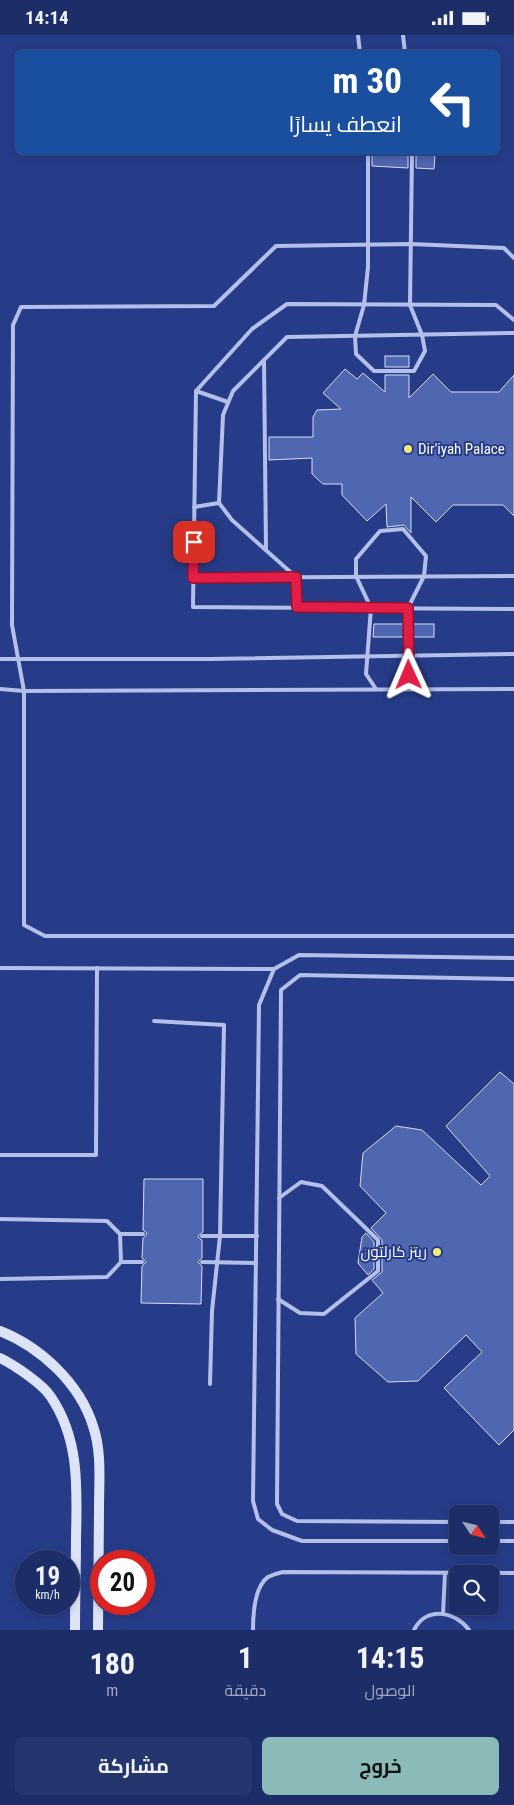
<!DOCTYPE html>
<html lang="ar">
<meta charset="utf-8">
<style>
body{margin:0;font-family:"Roboto Condensed",Cairo,sans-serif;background:#25356d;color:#f1f3f6;direction:rtl;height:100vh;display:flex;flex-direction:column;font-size:19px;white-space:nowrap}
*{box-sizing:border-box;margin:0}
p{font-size:16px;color:#a0a8c0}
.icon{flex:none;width:28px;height:28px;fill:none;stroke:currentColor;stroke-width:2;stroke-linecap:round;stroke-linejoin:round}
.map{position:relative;height:1595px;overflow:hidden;direction:ltr}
.details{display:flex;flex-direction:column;background:#1d2d67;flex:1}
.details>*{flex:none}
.hud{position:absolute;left:15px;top:15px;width:485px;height:105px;border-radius:8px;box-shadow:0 2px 8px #0003,0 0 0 1px #3b497b;direction:rtl;background:#1a4fa0;color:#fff;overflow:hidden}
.needle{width:32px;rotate:125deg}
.controls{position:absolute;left:449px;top:1470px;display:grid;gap:10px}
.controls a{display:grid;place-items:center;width:50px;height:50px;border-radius:8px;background:#1d2d67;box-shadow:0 2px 8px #0003,0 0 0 1px #3b497b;font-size:25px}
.speed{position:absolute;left:15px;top:1515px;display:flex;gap:10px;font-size:25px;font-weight:700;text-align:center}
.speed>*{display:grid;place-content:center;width:65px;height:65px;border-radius:50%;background:#1d2d67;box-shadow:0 2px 8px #0003,0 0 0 1px #3b497b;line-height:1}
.speed small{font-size:12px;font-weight:400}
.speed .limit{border:8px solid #d22;background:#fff;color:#111}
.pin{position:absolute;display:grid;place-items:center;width:42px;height:42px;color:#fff;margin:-21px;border-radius:10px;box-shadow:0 2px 8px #0006}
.me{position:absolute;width:55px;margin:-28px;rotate:359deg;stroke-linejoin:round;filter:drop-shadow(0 0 4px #0008)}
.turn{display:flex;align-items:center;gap:18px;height:105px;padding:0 15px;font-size:22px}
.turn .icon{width:65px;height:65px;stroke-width:2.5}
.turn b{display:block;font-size:35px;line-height:42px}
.eta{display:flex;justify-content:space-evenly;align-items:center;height:85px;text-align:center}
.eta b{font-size:30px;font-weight:700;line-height:35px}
.button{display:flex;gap:10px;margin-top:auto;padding:10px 15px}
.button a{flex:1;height:58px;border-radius:8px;background:#8bbbb9;color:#111;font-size:20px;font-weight:700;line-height:58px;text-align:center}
.button a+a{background:#25356d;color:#f1f3f6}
.status{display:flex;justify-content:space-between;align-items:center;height:35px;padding:0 25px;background:#1d2d67;direction:ltr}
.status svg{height:14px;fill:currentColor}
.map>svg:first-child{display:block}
.building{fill:#4f66b1;stroke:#d8dff7}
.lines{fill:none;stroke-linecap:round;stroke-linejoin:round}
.lane{stroke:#b4c0e9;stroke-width:4}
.secondary{stroke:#dee4f8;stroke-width:10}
.route-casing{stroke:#92132f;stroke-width:12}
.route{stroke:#e11d48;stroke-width:9}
.poi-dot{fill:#f2e979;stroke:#273c89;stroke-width:2}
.labels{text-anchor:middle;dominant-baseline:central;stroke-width:4;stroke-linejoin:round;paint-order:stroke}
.poi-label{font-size:15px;fill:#fff;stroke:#273c89;text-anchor:start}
</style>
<div class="status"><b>14:14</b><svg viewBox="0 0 49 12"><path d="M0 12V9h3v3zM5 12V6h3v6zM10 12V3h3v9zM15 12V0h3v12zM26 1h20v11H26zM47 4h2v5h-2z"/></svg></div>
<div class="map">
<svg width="514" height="1595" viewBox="0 0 514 1595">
<rect width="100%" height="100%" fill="#273c89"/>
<g class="building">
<polygon points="372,118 408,119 408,133 372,131"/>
<polygon points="416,119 435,120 434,134 416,133"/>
<rect x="385" y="321" width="24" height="11"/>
<polygon points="345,334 357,344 363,338 385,357 385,340 409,340 409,363 433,339 451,357 499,357 514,340 514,481 503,470 453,470 436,487 411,462 411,498 404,490 387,492 386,469 367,486 342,460 342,449 323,449 312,439 312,423 269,425 269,402 313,402 313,382 317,375 341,374 323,358"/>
<polygon points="374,589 404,589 405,602 373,602"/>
<rect x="412" y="589" width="22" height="13"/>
<polygon points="500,1037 514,1049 514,1395 499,1410 444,1353 482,1317 466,1300 418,1346 388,1347 356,1319 355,1283 383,1258 372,1245 382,1237 382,1205 371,1193 386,1178 360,1151 363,1118 396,1091 422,1095 481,1150 490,1141 446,1091"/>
<polygon points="144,1144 203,1144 203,1197 198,1201 199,1203 202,1205 202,1223 198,1227 202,1231 201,1269 141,1268 142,1231 146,1227 142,1223 143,1203 147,1199 146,1197 143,1195"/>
<polygon points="366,1198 374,1207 374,1234 368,1240 358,1228 362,1202"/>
</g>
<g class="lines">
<g class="lane">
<polyline points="358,0 360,18"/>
<polyline points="403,0 405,18"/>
<polyline points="368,118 368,232 364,270 355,301 356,319 374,336 414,336 425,316 422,300 410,270 412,118"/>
<polyline points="514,223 504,213 411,209 276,211 214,271 21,272 13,290 12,590 24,656 24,890 45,901 514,901"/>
<polyline points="514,285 496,270 287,269 252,294 196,356 193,572 514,574"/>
<polyline points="264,325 266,515"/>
<polyline points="196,356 228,367"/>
<polyline points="194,472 219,468"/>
<polyline points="193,543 514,541"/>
<polyline points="297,572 296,542 232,485 219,468 223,380 233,356 287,302 514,298"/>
<polyline points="0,624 210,624 514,619"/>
<polyline points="0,654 24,656 514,654"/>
<polyline points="376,654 366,639 371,573 356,541 356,524 380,496 403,494 426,521 424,541 408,573 409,640 402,654"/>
<polyline points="0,933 274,934"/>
<polyline points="154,986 224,990 220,1201 212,1276 210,1349"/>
<polyline points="0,1120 96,1120 97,933"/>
<polyline points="0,1184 107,1186 120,1199 121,1227 107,1242 0,1244"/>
<polyline points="120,1199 143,1199"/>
<polyline points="202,1201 257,1201"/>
<polyline points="121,1227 142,1227"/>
<polyline points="202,1227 256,1228"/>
<polyline points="278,1264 300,1278 324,1279 378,1236 378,1205 322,1151 301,1147 279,1163"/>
<polyline points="458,1487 297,1486 282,1479 277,1469 281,955 300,940 514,944"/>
<polyline points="490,1487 514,1487"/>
<polyline points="458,1506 302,1506 272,1495 258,1484 253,1466 259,970 274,934 299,920 514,923"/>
<polyline points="490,1506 514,1506"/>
<polyline points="443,1579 445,1538"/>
<path d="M 253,1595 C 253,1580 254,1552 268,1542 C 272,1540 278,1538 283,1537 L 514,1538"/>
<path d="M 414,1595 C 426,1571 455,1576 469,1595"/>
</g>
<g class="secondary">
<path d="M 0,1296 C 41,1312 80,1349 93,1391 C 102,1417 99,1446 99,1474 C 99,1514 98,1555 98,1595"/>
<path d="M 0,1323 C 14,1330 43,1349 51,1362 C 80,1405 77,1454 76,1503 C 76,1534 75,1564 75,1595"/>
</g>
</g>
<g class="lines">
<defs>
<polyline id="route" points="194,507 193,543 296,542 297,572 408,573 409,640"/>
</defs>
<use href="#route" class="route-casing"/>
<use href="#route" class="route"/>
</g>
<g class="poi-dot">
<circle cx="408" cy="414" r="5"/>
<circle cx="437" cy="1217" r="5"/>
</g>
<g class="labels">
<g class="poi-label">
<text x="418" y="414">Dir'iyah Palace</text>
<text x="427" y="1217" text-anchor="end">ريتز كارلتون</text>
</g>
</g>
</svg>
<div class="controls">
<a><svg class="needle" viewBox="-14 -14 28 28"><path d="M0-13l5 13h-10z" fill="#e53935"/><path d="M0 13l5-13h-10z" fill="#a0a8c0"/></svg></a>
<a><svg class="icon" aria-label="search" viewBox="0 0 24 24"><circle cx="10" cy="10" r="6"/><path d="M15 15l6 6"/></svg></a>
</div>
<div class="speed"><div>19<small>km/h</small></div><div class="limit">20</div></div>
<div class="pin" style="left:194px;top:507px;background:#d93025"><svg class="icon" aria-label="arrive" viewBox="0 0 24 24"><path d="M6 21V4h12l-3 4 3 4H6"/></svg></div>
<svg class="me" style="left:409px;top:640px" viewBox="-20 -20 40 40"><path d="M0-17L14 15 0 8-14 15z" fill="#e11d48" stroke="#fff" stroke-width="4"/></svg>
<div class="hud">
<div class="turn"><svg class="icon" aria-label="left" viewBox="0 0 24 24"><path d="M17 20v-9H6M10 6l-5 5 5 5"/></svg><div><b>30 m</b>انعطف يسارًا</div></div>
</div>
</div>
<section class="details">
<div class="eta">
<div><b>14:15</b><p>الوصول</p></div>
<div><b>1</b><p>دقيقة</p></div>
<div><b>180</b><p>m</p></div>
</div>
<div class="button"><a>خروج</a><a>مشاركة</a></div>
</section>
